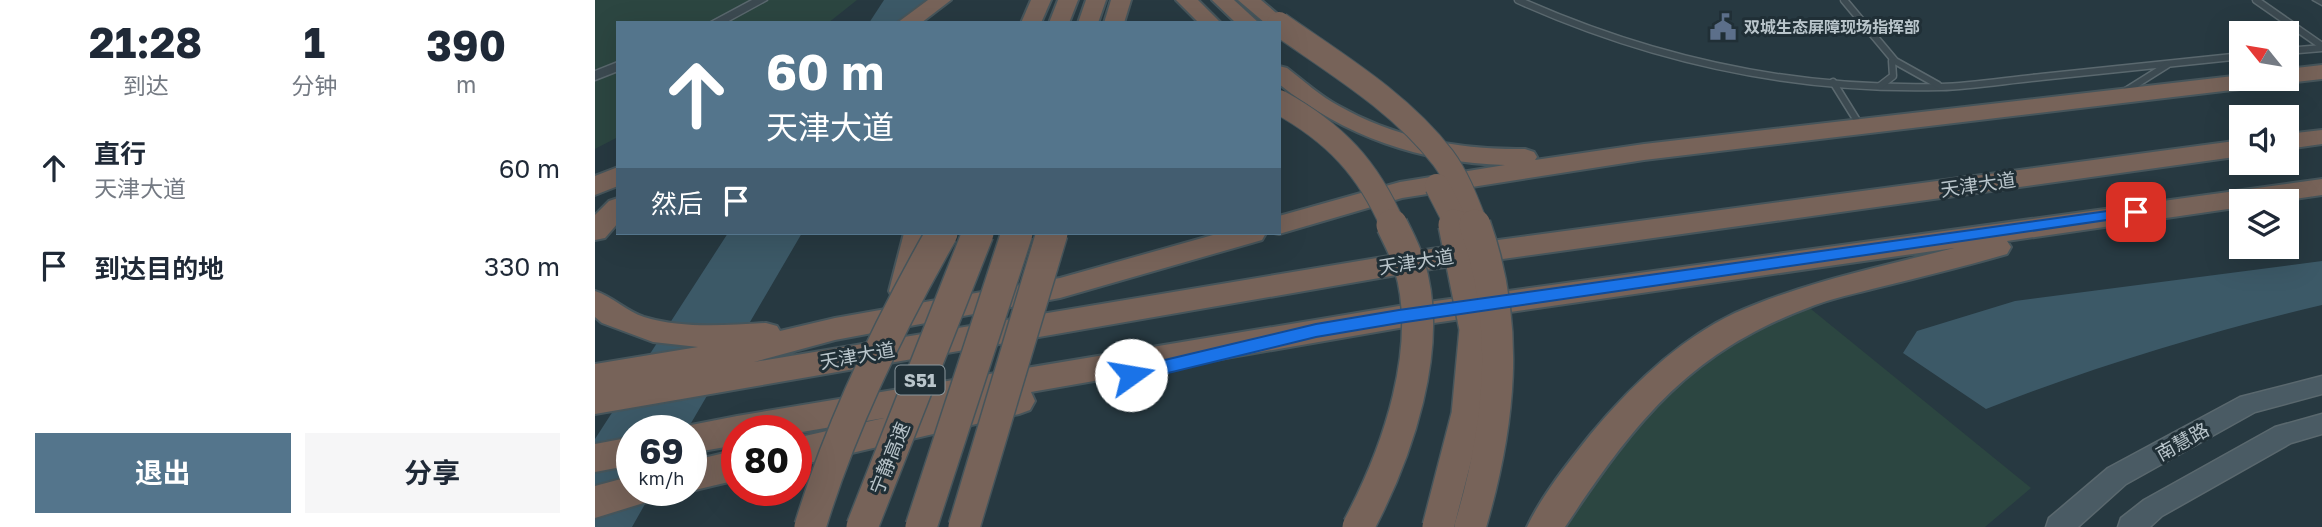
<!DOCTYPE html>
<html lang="zh">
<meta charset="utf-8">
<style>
body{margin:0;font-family:"Golos Text","Noto Sans SC",sans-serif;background:#f6f6f7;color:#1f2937;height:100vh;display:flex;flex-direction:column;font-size:26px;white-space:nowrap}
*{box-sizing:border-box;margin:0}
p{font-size:23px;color:#747a83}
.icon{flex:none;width:38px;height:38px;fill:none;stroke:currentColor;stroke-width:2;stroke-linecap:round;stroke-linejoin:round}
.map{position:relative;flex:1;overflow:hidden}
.side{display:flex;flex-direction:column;background:#fff;width:595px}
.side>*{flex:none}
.top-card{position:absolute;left:21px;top:21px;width:665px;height:214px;border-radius:0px;box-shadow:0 7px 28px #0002;background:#54758c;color:#fff;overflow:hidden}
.needle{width:46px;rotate:300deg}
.buttons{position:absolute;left:1634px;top:21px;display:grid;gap:14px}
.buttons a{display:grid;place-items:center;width:70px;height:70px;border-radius:0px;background:#fff;box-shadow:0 7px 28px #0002;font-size:35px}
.speed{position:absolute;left:21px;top:415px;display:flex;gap:14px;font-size:35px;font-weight:700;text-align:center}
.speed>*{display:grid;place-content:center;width:91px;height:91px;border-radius:50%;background:#fff;box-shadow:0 7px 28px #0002;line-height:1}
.speed small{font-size:18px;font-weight:400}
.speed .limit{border:10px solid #d22;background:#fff;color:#111}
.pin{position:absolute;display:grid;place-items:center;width:60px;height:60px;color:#fff;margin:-30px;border-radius:14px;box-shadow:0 4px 10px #0006}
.me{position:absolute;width:77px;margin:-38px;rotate:77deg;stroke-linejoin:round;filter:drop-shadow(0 0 5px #0008)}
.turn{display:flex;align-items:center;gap:24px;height:147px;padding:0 35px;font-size:32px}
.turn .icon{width:91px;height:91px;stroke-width:2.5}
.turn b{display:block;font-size:49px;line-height:60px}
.then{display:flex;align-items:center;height:66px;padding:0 35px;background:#0003;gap:14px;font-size:26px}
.eta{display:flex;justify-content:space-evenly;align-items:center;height:119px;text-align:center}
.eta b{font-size:42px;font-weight:700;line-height:49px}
.button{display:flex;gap:14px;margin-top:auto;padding:14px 35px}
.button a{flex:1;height:80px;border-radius:0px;background:#54758c;color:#fff;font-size:28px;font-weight:700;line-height:80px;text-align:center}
.button a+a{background:#f6f6f7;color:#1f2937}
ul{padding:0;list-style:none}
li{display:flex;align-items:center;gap:21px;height:98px;padding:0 35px}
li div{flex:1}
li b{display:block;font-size:26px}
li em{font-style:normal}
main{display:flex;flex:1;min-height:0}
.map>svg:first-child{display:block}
.green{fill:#2c4641}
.water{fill:#3c5967}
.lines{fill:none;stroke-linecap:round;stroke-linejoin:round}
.lane-casing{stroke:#5a686e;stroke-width:9}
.street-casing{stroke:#5a686e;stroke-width:3}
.secondary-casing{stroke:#5a686e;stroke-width:3}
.highway-casing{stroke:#46555b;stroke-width:4}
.lane{stroke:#3c4a51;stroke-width:6}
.street{fill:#3c4a51;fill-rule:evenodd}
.secondary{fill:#4a5b64;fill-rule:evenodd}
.highway{fill:#776359;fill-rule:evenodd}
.highway-bridge-far1-casing{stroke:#46555b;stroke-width:26;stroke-linecap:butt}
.highway-bridge-casing{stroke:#46555b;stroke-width:34;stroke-linecap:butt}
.highway-bridge-far1{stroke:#776359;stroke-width:24}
.highway-bridge{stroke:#776359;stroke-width:31}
.route{fill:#1a73e8;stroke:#114b97;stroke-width:2}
.labels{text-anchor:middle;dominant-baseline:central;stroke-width:6;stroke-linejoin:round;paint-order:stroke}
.far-poi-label{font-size:16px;font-weight:bold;fill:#b9c5cb;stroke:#202f36;text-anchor:start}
.shield{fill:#202f36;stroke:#8b989e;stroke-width:2}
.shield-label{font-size:18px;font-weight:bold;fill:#b9c5cb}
.street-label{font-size:19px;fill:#b9c5cb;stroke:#202f36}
</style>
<main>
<section class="side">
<div class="eta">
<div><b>21:28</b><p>到达</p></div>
<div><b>1</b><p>分钟</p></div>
<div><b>390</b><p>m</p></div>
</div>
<ul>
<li><svg class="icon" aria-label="ahead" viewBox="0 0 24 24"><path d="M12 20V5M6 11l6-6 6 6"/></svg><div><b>直行</b><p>天津大道</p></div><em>60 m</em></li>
<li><svg class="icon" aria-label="arrive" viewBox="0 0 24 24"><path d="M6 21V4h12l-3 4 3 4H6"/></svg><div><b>到达目的地</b></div><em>330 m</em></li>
</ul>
<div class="button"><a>退出</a><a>分享</a></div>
</section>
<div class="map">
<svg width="1727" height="527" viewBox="0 0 1727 527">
<rect width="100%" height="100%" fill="#273941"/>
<g class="green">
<polygon points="0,0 262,0 233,23 23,23 23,137 0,149"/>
<polygon points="1211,305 1436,488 1390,527 971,527 1040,421 1121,351"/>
</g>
<g class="water">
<polygon points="289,0 340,0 327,23 274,23"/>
<polygon points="133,233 207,233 92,430 37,430 37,490 58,490 37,527 0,527 0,439"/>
<path d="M 1727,261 L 1727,305 C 1613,332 1501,366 1391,409 L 1308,353 L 1322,331 L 1420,301 Z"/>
</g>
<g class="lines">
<defs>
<g id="lane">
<path d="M 923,0 C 1057,60 1199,91 1346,87 C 1379,86 1413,80 1446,77 C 1513,70 1580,63 1647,56"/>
<polyline points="1249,0 1300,61 1343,85"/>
<polyline points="1661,0 1727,46"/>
<polyline points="1692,51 1727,48"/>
<polyline points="1238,82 1266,127"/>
<polyline points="1285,86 1298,76 1297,61"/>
<polyline points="1529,92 1572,65"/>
</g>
<g id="street">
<polygon points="157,0 172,0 130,23 114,23"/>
<polygon points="1718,0 1727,0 1727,5"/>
<polygon points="23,62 23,71 0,80 0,71"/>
</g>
<g id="secondary">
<polygon points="1727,376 1727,394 1660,412 1531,484 1483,527 1451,527 1454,518 1513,468 1645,397"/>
<polygon points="1727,414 1727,434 1696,443 1567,516 1555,527 1523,527 1526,518 1549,500 1680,427"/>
</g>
<g id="highway">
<polygon points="333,0 356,0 326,23 302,23"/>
<polygon points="436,0 456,0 446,23 426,23"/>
<polygon points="463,0 483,0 474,23 454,23"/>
<polygon points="491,0 511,0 503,23 483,23"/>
<polygon points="516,0 536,0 529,23 509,23"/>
<polygon points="581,0 603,0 626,23 604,23"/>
<polygon points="617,0 639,0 664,23 641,23"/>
<polygon points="643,0 666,0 693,23 684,29 684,23 670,23"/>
<polygon points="1727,65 1727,79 1692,83 1683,79 1692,79 1692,69"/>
<path d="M 684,66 L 692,68 C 709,81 725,96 744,106 C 800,138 866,150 930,149 L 939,152 L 942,157 L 940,160 L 1049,144 L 1647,75 L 1647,79 L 1682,79 L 1679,84 L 1671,86 L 1049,160 L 807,198 L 684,234 L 679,233 L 684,233 L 684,216 L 805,182 L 910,165 C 827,163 748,136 684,84 Z"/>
<polygon points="1727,130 1727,144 1692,149 1692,134"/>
<path d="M 1647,140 L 1647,156 L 836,269 L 0,414 L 0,364 L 103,347 L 58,342 L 7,323 L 0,317 L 0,291 C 18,297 31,311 49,317 C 88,329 131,325 171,323 L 182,326 L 185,331 L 240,318 L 465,278 L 625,233 L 671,233 L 667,240 L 465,298 L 240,340 L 159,362 L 836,249 Z"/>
<polygon points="23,167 23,186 0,195 0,176"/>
<path d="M 1727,179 L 1727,195 L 1686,201 L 1647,201 L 1647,207 L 1412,241 L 1416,247 L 1412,254 C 1367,267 1322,278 1277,289 C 1258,294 1239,298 1220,305 C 1095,351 1042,419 970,527 L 932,527 C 947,495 973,463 995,435 C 1035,387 1083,340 1140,313 C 1210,282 1285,267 1359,248 L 804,328 L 436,392 L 440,401 L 435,410 L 424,414 L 201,466 L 201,438 L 289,418 L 201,433 L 201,430 L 142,430 L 142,445 L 96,453 L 96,430 L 84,430 L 96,425 L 142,416 L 804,306 Z"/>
<polygon points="23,198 23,223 10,238 0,240 0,215 14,201"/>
<polygon points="309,233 337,233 322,291 318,298 308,301 298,298 294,291"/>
<polygon points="37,437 37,465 0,472 0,444"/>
<polygon points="142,450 142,480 96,491 93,490 96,490 96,461"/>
<polygon points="37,476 37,490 60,490 55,501 0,518 0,486"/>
</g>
</defs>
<use href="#lane" class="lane-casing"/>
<use href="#street" class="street-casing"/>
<use href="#secondary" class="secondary-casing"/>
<use href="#highway" class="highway-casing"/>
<use href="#lane" class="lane"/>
<use href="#street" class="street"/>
<use href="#secondary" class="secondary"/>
<use href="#highway" class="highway"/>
<defs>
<g id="highway-bridge-far1">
<path d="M 684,24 C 741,64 805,102 848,158 C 863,178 872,203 881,226"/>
<path d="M 684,102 C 740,133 773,168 798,226"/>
<polyline points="842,186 857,215 859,226"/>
</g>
<g id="highway-bridge">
<path d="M 215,527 C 246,424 294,326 347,233"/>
<polyline points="267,527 383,233"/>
<polyline points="326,527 422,233"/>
<polyline points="369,527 457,233"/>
<path d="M 763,527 C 802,454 840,347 814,264 C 810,250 803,238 797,225"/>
<polyline points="843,527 872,415 880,329 859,225"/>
<path d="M 875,527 C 905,426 916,326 880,225"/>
</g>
</defs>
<use href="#highway-bridge-far1" class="highway-bridge-far1-casing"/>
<use href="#highway-bridge" class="highway-bridge-casing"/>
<use href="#highway-bridge-far1" class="highway-bridge-far1"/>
<use href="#highway-bridge" class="highway-bridge"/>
</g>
<polygon class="route" points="1541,207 1549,212 1546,215 804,323 721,337 536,382 530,380 527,375 530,370 536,368 721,324 804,310"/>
<defs>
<symbol id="civic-bare" viewBox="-9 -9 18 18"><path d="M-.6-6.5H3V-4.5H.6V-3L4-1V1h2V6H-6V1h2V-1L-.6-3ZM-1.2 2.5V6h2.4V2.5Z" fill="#5c6f8a" stroke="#202f36" stroke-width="2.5" paint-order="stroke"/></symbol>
</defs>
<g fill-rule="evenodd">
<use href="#civic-bare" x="1109" y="8" width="38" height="38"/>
</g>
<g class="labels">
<g class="far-poi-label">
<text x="1149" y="27">双城生态屏障现场指挥部</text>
</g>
<rect class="shield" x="300.5" y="365.5" width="49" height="29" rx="5"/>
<g class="shield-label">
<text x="325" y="380">S51</text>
</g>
<g class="street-label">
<text transform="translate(1383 184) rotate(-8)">天津大道</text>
<text transform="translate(821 261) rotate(-9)">天津大道</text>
<text transform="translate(262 355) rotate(-10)">天津大道</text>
<text transform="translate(1587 441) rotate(-29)">南慧路</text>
<text transform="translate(294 458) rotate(-68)">宁静高速</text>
</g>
</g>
</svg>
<div class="buttons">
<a><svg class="needle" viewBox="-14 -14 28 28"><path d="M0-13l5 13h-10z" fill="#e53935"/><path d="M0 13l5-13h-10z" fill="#747a83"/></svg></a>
<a><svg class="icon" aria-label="sound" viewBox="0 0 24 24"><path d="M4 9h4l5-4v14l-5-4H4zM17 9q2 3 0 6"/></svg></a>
<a><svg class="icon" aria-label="layers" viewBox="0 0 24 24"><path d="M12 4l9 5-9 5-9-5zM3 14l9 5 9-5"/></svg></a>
</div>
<div class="speed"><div>69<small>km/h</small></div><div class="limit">80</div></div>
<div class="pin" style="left:1541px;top:212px;background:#d93025"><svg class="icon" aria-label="arrive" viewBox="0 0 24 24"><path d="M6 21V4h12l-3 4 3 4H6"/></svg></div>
<svg class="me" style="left:536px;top:375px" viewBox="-20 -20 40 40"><circle r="19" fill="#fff"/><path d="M0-13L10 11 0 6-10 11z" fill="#1a73e8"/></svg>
<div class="top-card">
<div class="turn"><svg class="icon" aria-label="ahead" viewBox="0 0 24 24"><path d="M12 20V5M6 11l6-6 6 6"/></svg><div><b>60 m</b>天津大道</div></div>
<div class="then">然后<svg class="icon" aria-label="arrive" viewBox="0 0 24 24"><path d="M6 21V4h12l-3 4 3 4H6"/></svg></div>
</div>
</div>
</main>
